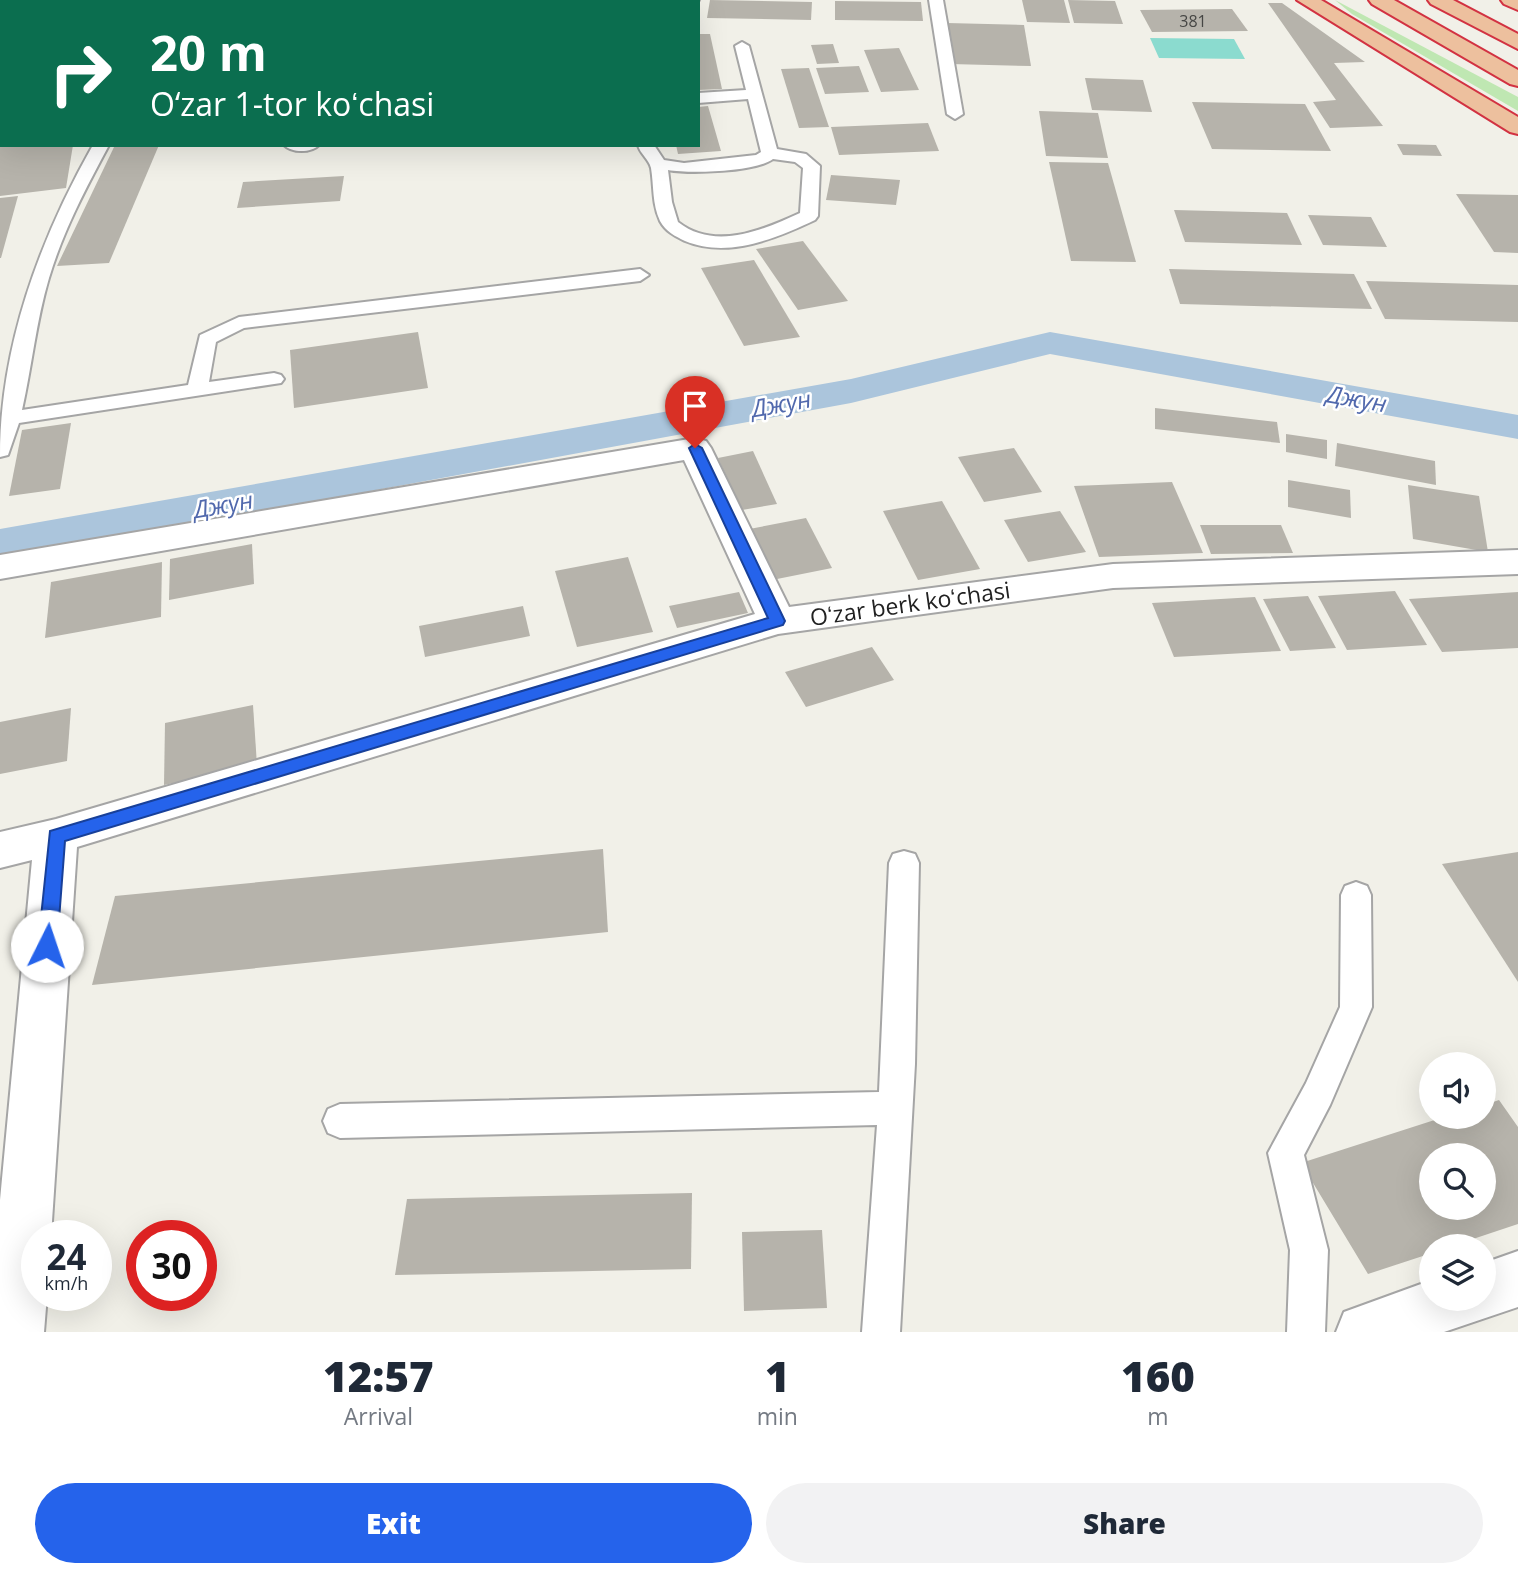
<!DOCTYPE html>
<meta charset="utf-8">
<style>
body{margin:0;font-family:"Open Sans",sans-serif;background:#f2f2f3;color:#1f2937;height:100vh;display:flex;flex-direction:column;font-size:26px;white-space:nowrap}
*{box-sizing:border-box;margin:0}
p{font-size:23px;color:#747a83}
.icon{flex:none;width:38px;height:38px;fill:none;stroke:currentColor;stroke-width:2;stroke-linecap:round;stroke-linejoin:round}
.map{position:relative;height:1332px;overflow:hidden}
.details{display:flex;flex-direction:column;background:#fff;flex:1}
.details>*{flex:none}
.hud{position:absolute;left:0px;top:0px;width:700px;height:147px;box-shadow:0 7px 28px #0002;background:#0b6e4f;color:#fff;overflow:hidden}
.buttons{position:absolute;left:1419px;top:1052px;display:grid;gap:14px}
.buttons a{display:grid;place-items:center;width:77px;height:77px;border-radius:50%;background:#fff;box-shadow:0 7px 28px #0002;font-size:35px}
.speed{position:absolute;left:21px;top:1220px;display:flex;gap:14px;font-size:35px;font-weight:700;text-align:center}
.speed>*{display:grid;place-content:center;width:91px;height:91px;border-radius:50%;background:#fff;box-shadow:0 7px 28px #0002;line-height:1}
.speed small{font-size:18px;font-weight:400}
.speed .limit{border:10px solid #d22;background:#fff;color:#111}
.pin{position:absolute;display:grid;place-items:center;width:60px;height:60px;color:#fff;margin:-72px -30px;border-radius:50% 50% 50% 0;rotate:-45deg;box-shadow:0 0 7px #0007}
.pin .icon{rotate:45deg}
.me{position:absolute;width:77px;margin:-38px;rotate:4deg;stroke-linejoin:round;filter:drop-shadow(0 0 5px #0008)}
.turn{display:flex;align-items:center;gap:24px;height:147px;padding:0 35px;font-size:32px}
.turn .icon{width:91px;height:91px;stroke-width:2.5}
.turn b{display:block;font-size:49px;line-height:60px}
.eta{display:flex;justify-content:space-evenly;align-items:center;height:119px;text-align:center}
.eta b{font-size:42px;font-weight:800;line-height:49px}
.primary-button{display:flex;gap:14px;margin-top:auto;padding:14px 35px}
.primary-button a{flex:1;height:80px;border-radius:42px;background:#2563eb;color:#fff;font-size:28px;font-weight:800;line-height:80px;text-align:center}
.primary-button a+a{background:#f2f2f3;color:#1f2937}
.map>svg:first-child{display:block}
.grass{fill:#bfe7b2}
.pitch{fill:#8bdbcf}
.lines{fill:none;stroke-linecap:round;stroke-linejoin:round}
.canal{fill:#abc5dc;fill-rule:evenodd}
.building{fill:#b6b3ab;fill-rule:evenodd}
.service-casing{stroke:#a5a5a5;stroke-width:4}
.minor-casing{stroke:#a5a5a5;stroke-width:4}
.primary-casing{stroke:#968908;stroke-width:4}
.trunk-casing{stroke:#d23242;stroke-width:4}
.path{stroke:#f3a277;stroke-width:2.5;stroke-dasharray:2 2;stroke-linecap:butt}
.service{fill:#fff;fill-rule:evenodd}
.minor{fill:#fff;fill-rule:evenodd}
.primary{fill:#f7e8a7;fill-rule:evenodd}
.trunk{fill:#edc09e;fill-rule:evenodd}
.route{fill:#2563eb;stroke:#184099;stroke-width:2}
.labels{text-anchor:middle;dominant-baseline:central;stroke-width:5;stroke-linejoin:round;paint-order:stroke}
.far-number-label{font-size:16px;fill:#464644}
.street-label{font-size:23px;fill:#212121;stroke:#fff}
.water-label{font-size:24px;font-style:italic;fill:#5169ad;stroke:#fff}
</style>
<div class="map">
<svg width="1518" height="1332" viewBox="0 0 1518 1332">
<rect width="100%" height="100%" fill="#f1f0e8"/>
<polygon class="grass" points="1335,0 1518,97 1518,111 1352,14"/>
<polygon class="pitch" points="1150,38 1234,39 1245,59 1159,58"/>
<g class="lines">
<polygon class="canal" points="1050,332 1518,415 1518,439 1050,354 851,403 0,559 0,529 851,379"/>
</g>
<g class="building">
<polygon points="710,0 812,2 811,20 707,18"/>
<polygon points="1022,0 1064,0 1070,23 1027,22"/>
<polygon points="1068,0 1115,1 1123,24 1074,23"/>
<polygon points="835,1 921,2 923,21 835,20"/>
<polygon points="1268,3 1282,3 1365,62 1334,63 1383,126 1330,128 1313,102 1336,100"/>
<polygon points="1232,9 1248,31 1152,32 1140,10"/>
<polygon points="947,23 1024,25 1031,66 950,64"/>
<polygon points="698,34 710,34 722,89 698,90"/>
<polygon points="833,44 839,63 817,64 811,45"/>
<polygon points="899,48 919,90 881,92 864,50"/>
<polygon points="859,66 869,92 825,94 816,68"/>
<polygon points="809,68 829,127 799,128 781,69"/>
<polygon points="1085,78 1143,80 1152,112 1092,110"/>
<polygon points="1192,102 1305,104 1331,151 1212,149"/>
<polygon points="708,106 721,151 678,154 676,145 698,145 698,107"/>
<polygon points="1039,111 1098,113 1108,158 1046,156"/>
<polygon points="928,123 939,151 839,155 831,127"/>
<polygon points="1397,144 1436,145 1442,156 1403,155"/>
<polygon points="0,145 73,145 66,188 0,196"/>
<polygon points="115,145 159,145 109,263 57,266"/>
<polygon points="1049,162 1108,163 1136,262 1071,261"/>
<polygon points="831,175 900,180 896,205 826,200"/>
<polygon points="344,176 340,201 237,208 243,182"/>
<polygon points="1456,194 1518,195 1518,253 1494,252"/>
<polygon points="18,196 1,258 0,258 0,198"/>
<polygon points="1174,210 1287,213 1302,245 1185,242"/>
<polygon points="1308,215 1371,217 1387,247 1323,245"/>
<polygon points="803,241 848,301 798,310 756,249"/>
<polygon points="754,260 800,337 744,346 701,268"/>
<polygon points="1169,269 1354,274 1372,309 1180,304"/>
<polygon points="1366,281 1518,285 1518,322 1385,319"/>
<polygon points="418,332 428,388 294,408 290,350"/>
<polygon points="1155,408 1277,422 1280,443 1155,429"/>
<polygon points="71,423 60,489 9,496 22,430"/>
<polygon points="1286,434 1327,440 1327,459 1286,452"/>
<polygon points="1337,443 1435,461 1436,485 1335,466"/>
<polygon points="1014,448 1042,492 984,502 958,457"/>
<polygon points="753,451 777,504 742,510 718,458"/>
<polygon points="1288,480 1350,490 1351,518 1288,507"/>
<polygon points="1172,482 1203,553 1099,557 1074,486"/>
<polygon points="1408,485 1479,496 1488,552 1413,539"/>
<polygon points="942,501 980,569 918,580 883,511"/>
<polygon points="1060,511 1086,552 1028,562 1004,520"/>
<polygon points="806,518 832,568 767,581 744,530"/>
<polygon points="1200,525 1281,525 1293,553 1211,554"/>
<polygon points="252,544 254,584 169,600 170,559"/>
<polygon points="628,557 653,632 577,647 555,571"/>
<polygon points="162,562 161,617 45,638 51,582"/>
<polygon points="1395,591 1427,645 1347,650 1318,596"/>
<polygon points="739,592 748,613 677,628 669,606"/>
<polygon points="1518,592 1518,648 1442,652 1409,599"/>
<polygon points="1308,596 1336,648 1290,651 1263,599"/>
<polygon points="1255,597 1281,651 1174,657 1152,603"/>
<polygon points="523,606 530,636 425,657 419,626"/>
<polygon points="872,647 894,680 806,707 785,672"/>
<polygon points="253,705 257,765 164,785 165,723"/>
<polygon points="71,708 67,761 0,774 0,722"/>
<polygon points="603,849 608,932 92,985 115,896"/>
<polygon points="1518,852 1518,982 1442,864"/>
<path d="M 1499,1100 L 1518,1127 L 1518,1224 L 1452,1246 L 1432,1246 L 1432,1253 L 1368,1274 L 1301,1163 L 1447,1116 L 1484,1116 L 1484,1105 ZM 1432,1155 L 1484,1155 L 1484,1208 L 1432,1208 Z"/>
<polygon points="692,1193 691,1269 395,1275 407,1199"/>
<polygon points="822,1230 827,1308 744,1311 742,1232"/>
</g>
<g class="lines">
<defs>
<g id="service">
<polygon points="27,0 41,0 26,2"/>
<polygon points="685,0 699,0 683,2"/>
<polygon points="929,0 943,0 963,114 955,119 947,114"/>
<path d="M 742,42 L 749,46 L 777,149 L 806,154 L 820,166 L 818,216 L 815,220 C 777,238 728,259 685,241 C 675,236 666,232 660,221 C 652,204 654,186 651,168 C 649,159 640,154 638,145 L 654,145 L 664,160 L 684,163 L 756,155 L 761,152 L 748,99 L 698,103 L 698,93 L 746,90 L 735,46 ZM 773,159 L 795,162 L 803,168 L 800,213 C 763,230 715,251 678,222 L 672,202 L 668,170 C 690,174 756,172 773,159 Z"/>
<path d="M 93,145 L 109,145 C 86,188 63,231 49,278 C 36,321 32,366 22,410 L 188,385 L 200,335 L 239,317 L 640,269 L 649,275 L 640,281 L 244,328 L 216,342 L 209,382 L 274,373 L 281,375 L 284,379 L 281,383 L 19,423 L 8,455 L 0,457 C 0,346 39,241 93,145 Z"/>
<path d="M 284,145 L 319,145 C 311,153 292,153 284,145 Z"/>
<polygon points="904,851 915,854 919,863 915,1064 900,1332 862,1332 877,1125 340,1138 328,1133 323,1121 328,1109 340,1104 879,1092 889,863 893,854"/>
<polygon points="1356,882 1367,886 1371,895 1372,1007 1330,1105 1304,1155 1328,1250 1325,1332 1287,1332 1290,1250 1268,1153 1306,1083 1340,1007 1341,895 1345,886"/>
</g>
<g id="minor">
<polygon points="695,438 706,441 711,448 789,607 1113,564 1518,550 1518,574 1113,588 778,634 77,847 51,1236 37,1236 37,1295 47,1295 44,1332 0,1332 0,1200 32,860 0,868 0,832 56,819 755,614 684,460 0,579 0,555"/>
<polygon points="1518,1251 1518,1307 1444,1332 1336,1332 1344,1312 1432,1280 1432,1298 1484,1298 1484,1263"/>
</g>
<g id="primary">
<polygon points="147,0 190,0 146,2"/>
<polygon points="325,0 367,0 324,2"/>
<rect x="0" y="21" width="2" height="12"/>
</g>
<g id="trunk">
<polygon points="1297,0 1321,0 1518,117 1518,134 1510,132"/>
<polygon points="1369,0 1394,0 1518,70 1518,86 1510,84 1372,4"/>
<polygon points="1428,0 1453,0 1518,34 1518,49 1431,4"/>
<polygon points="1501,0 1518,0 1518,10 1504,4"/>
</g>
</defs>
<use href="#service" class="service-casing"/>
<use href="#minor" class="minor-casing"/>
<use href="#primary" class="primary-casing"/>
<use href="#trunk" class="trunk-casing"/>
<polyline class="path" points="459,2 484,0"/>
<use href="#service" class="service"/>
<use href="#minor" class="minor"/>
<use href="#primary" class="primary"/>
<use href="#trunk" class="trunk"/>
</g>
<polygon class="route" points="695,444 702,448 785,621 783,625 65,841 57,946 54,952 47,955 40,952 38,946 50,831 768,618 689,448"/>
<g class="labels">
<g class="far-number-label">
<text x="1193" y="21">381</text>
</g>
<g class="street-label">
<text transform="translate(910 603) rotate(-8)">Oʻzar berk koʻchasi</text>
</g>
<g class="water-label">
<text transform="translate(1357 398) rotate(10)">Джун</text>
<text transform="translate(781 403) rotate(-10)">Джун</text>
<text transform="translate(223 504) rotate(-10)">Джун</text>
</g>
</g>
</svg>
<div class="buttons">
<a><svg class="icon" aria-label="sound" viewBox="0 0 24 24"><path d="M4 9h4l5-4v14l-5-4H4zM17 9q2 3 0 6"/></svg></a>
<a><svg class="icon" aria-label="search" viewBox="0 0 24 24"><circle cx="10" cy="10" r="6"/><path d="M15 15l6 6"/></svg></a>
<a><svg class="icon" aria-label="layers" viewBox="0 0 24 24"><path d="M12 4l9 5-9 5-9-5zM3 14l9 5 9-5"/></svg></a>
</div>
<div class="speed"><div>24<small>km/h</small></div><div class="limit">30</div></div>
<div class="pin" style="left:695px;top:448px;background:#d93025"><svg class="icon" aria-label="arrive" viewBox="0 0 24 24"><path d="M6 21V4h12l-3 4 3 4H6"/></svg></div>
<svg class="me" style="left:47px;top:946px" viewBox="-20 -20 40 40"><circle r="19" fill="#fff"/><path d="M0-13L10 11 0 6-10 11z" fill="#2563eb"/></svg>
<div class="hud">
<div class="turn"><svg class="icon" aria-label="right" viewBox="0 0 24 24"><path d="M7 20v-9h11M14 6l5 5-5 5"/></svg><div><b>20 m</b>O‘zar 1-tor koʻchasi</div></div>
</div>
</div>
<section class="details">
<div class="eta">
<div><b>12:57</b><p>Arrival</p></div>
<div><b>1</b><p>min</p></div>
<div><b>160</b><p>m</p></div>
</div>
<div class="primary-button"><a>Exit</a><a>Share</a></div>
</section>
